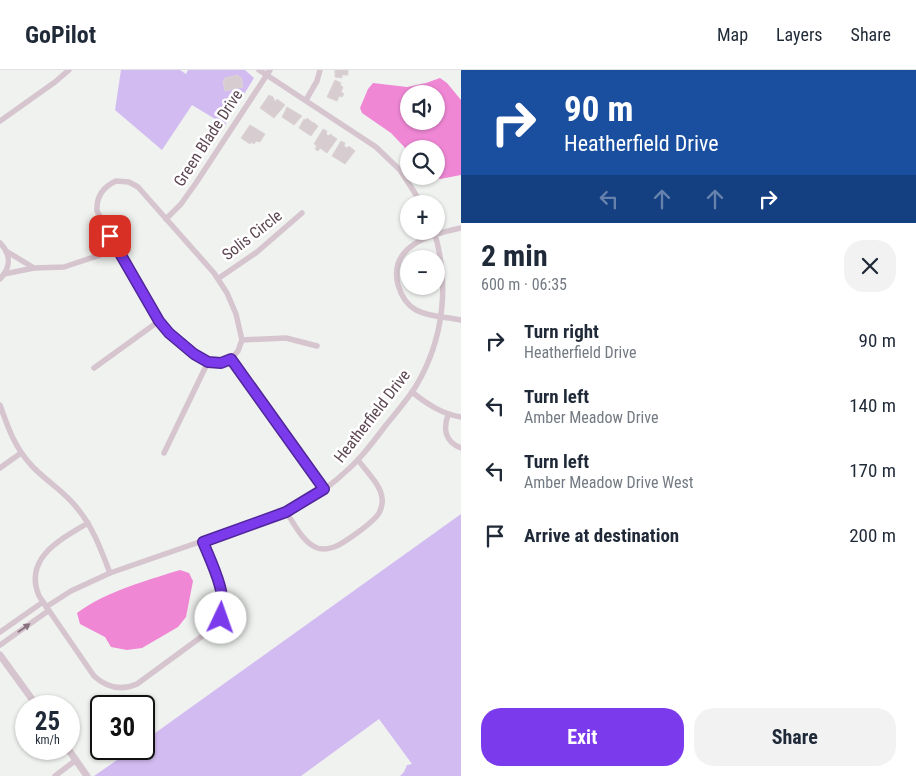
<!DOCTYPE html>
<meta charset="utf-8">
<style>
body{margin:0;font-family:"Roboto Condensed",sans-serif;background:#f2f2f3;color:#1f2937;height:100vh;display:flex;flex-direction:column;font-size:19px;white-space:nowrap}
*{box-sizing:border-box;margin:0}
p{font-size:16px;color:#747a83}
.icon{flex:none;width:28px;height:28px;fill:none;stroke:currentColor;stroke-width:2;stroke-linecap:round;stroke-linejoin:round}
.map{position:relative;flex:1;overflow:hidden}
.drawer{display:flex;flex-direction:column;background:#fff;width:455px}
.drawer>*{flex:none}
.hud{background:#1a4fa0;color:#fff;overflow:hidden}
.controls{position:absolute;left:400px;top:15px;display:grid;gap:10px}
.controls a{display:grid;place-items:center;width:45px;height:45px;border-radius:50%;background:#fff;box-shadow:0 1px 4px #0004;font-size:25px}
.speed{position:absolute;left:15px;top:625px;display:flex;gap:10px;font-size:25px;font-weight:700;text-align:center}
.speed>*{display:grid;place-content:center;width:65px;height:65px;border-radius:50%;background:#fff;box-shadow:0 1px 4px #0004;line-height:1}
.speed small{font-size:12px;font-weight:400}
.speed .limit{border:2px solid #111;border-radius:8px;background:#fff;color:#111}
.pin{position:absolute;display:grid;place-items:center;width:42px;height:42px;color:#fff;margin:-21px;border-radius:10px;box-shadow:0 2px 8px #0006}
.me{position:absolute;width:55px;margin:-28px;rotate:3deg;stroke-linejoin:round;filter:drop-shadow(0 0 4px #0008)}
.turn{display:flex;align-items:center;gap:18px;height:105px;padding:0 20px;font-size:22px}
.turn .icon{width:65px;height:65px;stroke-width:2.5}
.turn b{display:block;font-size:35px;line-height:42px}
.lanes{display:flex;align-items:center;height:48px;padding:0 20px;background:#0003;justify-content:center;gap:25px;direction:ltr}
.lanes .off{opacity:.35}
.round{display:grid;place-items:center;flex:none;width:52px;height:52px;border-radius:20px;background:#f2f2f3}
.summary{display:flex;align-items:center;justify-content:space-between;height:85px;padding:0 20px}
h1{font-size:30px;font-weight:700;line-height:38px}
.cta{display:flex;gap:10px;margin-top:auto;padding:10px 20px}
.cta a{flex:1;height:58px;border-radius:20px;background:#7c3aed;color:#fff;font-size:20px;font-weight:700;line-height:58px;text-align:center}
.cta a+a{background:#f2f2f3;color:#1f2937}
ul{padding:0;list-style:none}
li{display:flex;align-items:center;gap:15px;height:65px;padding:0 20px}
li div{flex:1}
li b{display:block;font-size:19px}
li em{font-style:normal}
header{display:flex;align-items:center;gap:30px;box-sizing:border-box;height:70px;padding:0 25px;background:#fff;border-bottom:1px solid #e0e1e3}
header strong{font-size:24px}
nav{display:flex;gap:28px;margin-inline-start:auto;font-size:18px}
main{display:flex;flex:1;min-height:0}
.map>svg:first-child{display:block}
.green{fill:#d2bbf1}
.water{fill:#ef87d5;fill-rule:evenodd}
.building{fill:#d7cdd1;stroke:#dbd3d5}
.lines{fill:none;stroke-linecap:round;stroke-linejoin:round}
.minor{stroke:#d6c5ce;stroke-width:5.5}
.tertiary{stroke:#d6c5ce;stroke-width:7}
.oneway{fill:#87727d}
.route-casing{stroke:#51269a;stroke-width:12}
.route{stroke:#7c3aed;stroke-width:9}
.labels{text-anchor:middle;dominant-baseline:central;stroke-width:5;stroke-linejoin:round;paint-order:stroke}
.street-label{font-size:16px;fill:#5d4651;stroke:#fff}
</style>
<header>
<strong>GoPilot</strong>
<nav><a>Map</a><a>Layers</a><a>Share</a></nav>
</header>
<main>
<div class="map">
<svg width="461" height="706" viewBox="0 0 461 706">
<rect width="100%" height="100%" fill="#eff2ef"/>
<g class="green">
<polygon points="121,0 180,0 186,4 188,0 245,0 254,8 225,55 192,35 162,80 115,40"/>
<polygon points="461,444 461,706 400,706 404,702 407,695 412,694 379,649 301,706 94,706 133,679 144,679 144,671"/>
</g>
<g class="water">
<path d="M 440,8 L 447,13 L 461,30 L 461,105 L 440,109 L 430,106 L 436,106 L 436,79 L 409,79 L 409,82 L 391,63 L 362,43 L 360,38 L 368,19 L 373,13 L 407,17 L 426,13 ZM 409,24 L 436,24 L 436,51 L 409,51 Z"/>
<path d="M 180,500 L 189,503 L 193,511 L 186,547 L 178,557 L 142,578 L 127,580 L 111,577 L 105,567 L 80,554 L 77,543 C 107,521 145,511 180,500 Z"/>
</g>
<g class="building">
<polygon points="335,0 348,0 348,5 342,5 342,8 335,7"/>
<polygon points="238,5 239,8 241,7 243,17 225,21 223,11 225,11 225,8"/>
<polygon points="335,10 341,13 340,15 343,17 341,22 344,24 342,27 339,26 337,31 327,27"/>
<polygon points="269,25 273,27 275,32 277,29 285,35 274,48 260,38"/>
<polygon points="287,37 302,46 294,55 282,47"/>
<polygon points="307,48 312,52 311,54 313,52 318,56 311,66 299,58 304,49 306,50"/>
<polygon points="250,55 265,64 260,72 256,71 254,74 251,72 250,74 241,68"/>
<polygon points="323,59 327,61 326,64 329,66 330,64 337,69 327,83 320,78 318,81 315,79 317,76 314,74"/>
<polygon points="341,71 345,73 344,76 347,78 349,76 355,81 345,94 332,86"/>
</g>
<g class="lines">
<g class="minor">
<polyline points="259,0 376,77 400,100 422,134"/>
<polyline points="306,30 317,11 320,0"/>
<polyline points="0,51 55,12 69,0"/>
<path d="M 116,111 L 129,112 L 138,117 L 214,203 L 227,223 L 236,244 L 242,270 L 238,281 L 231,289 L 217,293 L 204,291 L 178,271 L 164,257 L 149,234 L 97,141 C 96,126 103,117 116,111 Z"/>
<polyline points="166,149 181,134 196,113 270,0"/>
<path d="M 461,158 C 432,164 388,175 398,215 C 401,225 407,235 416,240 C 429,247 446,247 461,250"/>
<path d="M 0,173 C 11,184 11,197 0,209"/>
<polyline points="6,181 34,198"/>
<polyline points="4,204 34,198 64,197 118,179"/>
<polyline points="219,208 257,182 302,143"/>
<polyline points="242,270 286,268 317,276"/>
<polyline points="231,289 324,419"/>
<polyline points="94,298 159,251"/>
<path d="M 412,322 C 427,334 442,344 461,347"/>
<path d="M 0,335 C 8,358 15,378 32,396 C 46,411 64,421 77,438 C 93,457 101,480 110,503"/>
<path d="M 448,345 C 443,359 445,372 461,378"/>
<polyline points="164,383 208,292"/>
<polyline points="0,398 21,383"/>
<path d="M 286,442 C 294,453 302,471 315,477 C 320,480 328,479 334,477 C 343,474 374,452 379,443 C 381,439 383,433 382,428 C 381,415 366,401 358,390"/>
<path d="M 88,453 C 61,469 23,488 39,526 L 94,606 C 106,617 121,621 137,614 L 212,559 C 235,535 213,498 203,471"/>
<path d="M 46,537 L 71,521 L 110,503 L 286,442 C 306,431 326,420 343,404 C 360,390 373,372 386,355 C 396,343 407,330 416,316 C 444,269 450,213 434,161"/>
<polyline points="0,562 43,532"/>
<polyline points="0,575 48,541"/>
<polyline points="55,706 76,690"/>
</g>
<g class="tertiary">
<polyline points="0,585 37,636"/>
<polyline points="68,679 87,706"/>
</g>
</g>
<defs><path id="oneway-solid" d="M-6-.8H1V-3.2L6.5 0L1 3.2V.8H-6Z" transform="scale(1.25)"/></defs>
<use class="oneway" href="#oneway-solid" transform="translate(24 558) rotate(-35)"/>
<g class="lines">
<defs>
<path id="route" d="M 110,166 L 159,251 L 169,263 L 194,284 L 208,292 L 221,293 L 231,289 L 324,419 L 286,442 L 203,472 C 212,494 228,525 221,548"/>
</defs>
<use href="#route" class="route-casing"/>
<use href="#route" class="route"/>
</g>
<g class="labels">
<g class="street-label">
<text transform="translate(208 68) rotate(-57)">Green Blade Drive</text>
<text transform="translate(252 165) rotate(-38)">Solis Circle</text>
<text transform="translate(372 346) rotate(-52)">Heatherfield Drive</text>
</g>
</g>
</svg>
<div class="controls">
<a><svg class="icon" aria-label="sound" viewBox="0 0 24 24"><path d="M4 9h4l5-4v14l-5-4H4zM17 9q2 3 0 6"/></svg></a>
<a><svg class="icon" aria-label="search" viewBox="0 0 24 24"><circle cx="10" cy="10" r="6"/><path d="M15 15l6 6"/></svg></a>
<a>+</a>
<a>−</a>
</div>
<div class="speed"><div>25<small>km/h</small></div><div class="limit">30</div></div>
<div class="pin" style="left:110px;top:166px;background:#d93025"><svg class="icon" aria-label="arrive" viewBox="0 0 24 24"><path d="M6 21V4h12l-3 4 3 4H6"/></svg></div>
<svg class="me" style="left:221px;top:548px" viewBox="-20 -20 40 40"><circle r="19" fill="#fff"/><path d="M0-13L10 11 0 6-10 11z" fill="#7c3aed"/></svg>
</div>
<section class="drawer">
<div class="hud">
<div class="turn"><svg class="icon" aria-label="right" viewBox="0 0 24 24"><path d="M7 20v-9h11M14 6l5 5-5 5"/></svg><div><b>90 m</b>Heatherfield Drive</div></div>
<div class="lanes"><svg class="icon off" aria-label="left" viewBox="0 0 24 24"><path d="M17 20v-9H6M10 6l-5 5 5 5"/></svg><svg class="icon off" aria-label="ahead" viewBox="0 0 24 24"><path d="M12 20V5M6 11l6-6 6 6"/></svg><svg class="icon off" aria-label="ahead" viewBox="0 0 24 24"><path d="M12 20V5M6 11l6-6 6 6"/></svg><svg class="icon" aria-label="right" viewBox="0 0 24 24"><path d="M7 20v-9h11M14 6l5 5-5 5"/></svg></div>
</div>
<div class="summary"><div><h1>2 min</h1><p>600 m · 06:35</p></div><a class="round"><svg class="icon" aria-label="close" viewBox="0 0 24 24"><path d="M6 6l12 12M18 6L6 18"/></svg></a></div>
<ul>
<li><svg class="icon" aria-label="right" viewBox="0 0 24 24"><path d="M7 20v-9h11M14 6l5 5-5 5"/></svg><div><b>Turn right</b><p>Heatherfield Drive</p></div><em>90 m</em></li>
<li><svg class="icon" aria-label="left" viewBox="0 0 24 24"><path d="M17 20v-9H6M10 6l-5 5 5 5"/></svg><div><b>Turn left</b><p>Amber Meadow Drive</p></div><em>140 m</em></li>
<li><svg class="icon" aria-label="left" viewBox="0 0 24 24"><path d="M17 20v-9H6M10 6l-5 5 5 5"/></svg><div><b>Turn left</b><p>Amber Meadow Drive West</p></div><em>170 m</em></li>
<li><svg class="icon" aria-label="arrive" viewBox="0 0 24 24"><path d="M6 21V4h12l-3 4 3 4H6"/></svg><div><b>Arrive at destination</b></div><em>200 m</em></li>
</ul>
<div class="cta"><a>Exit</a><a>Share</a></div>
</section>
</main>
